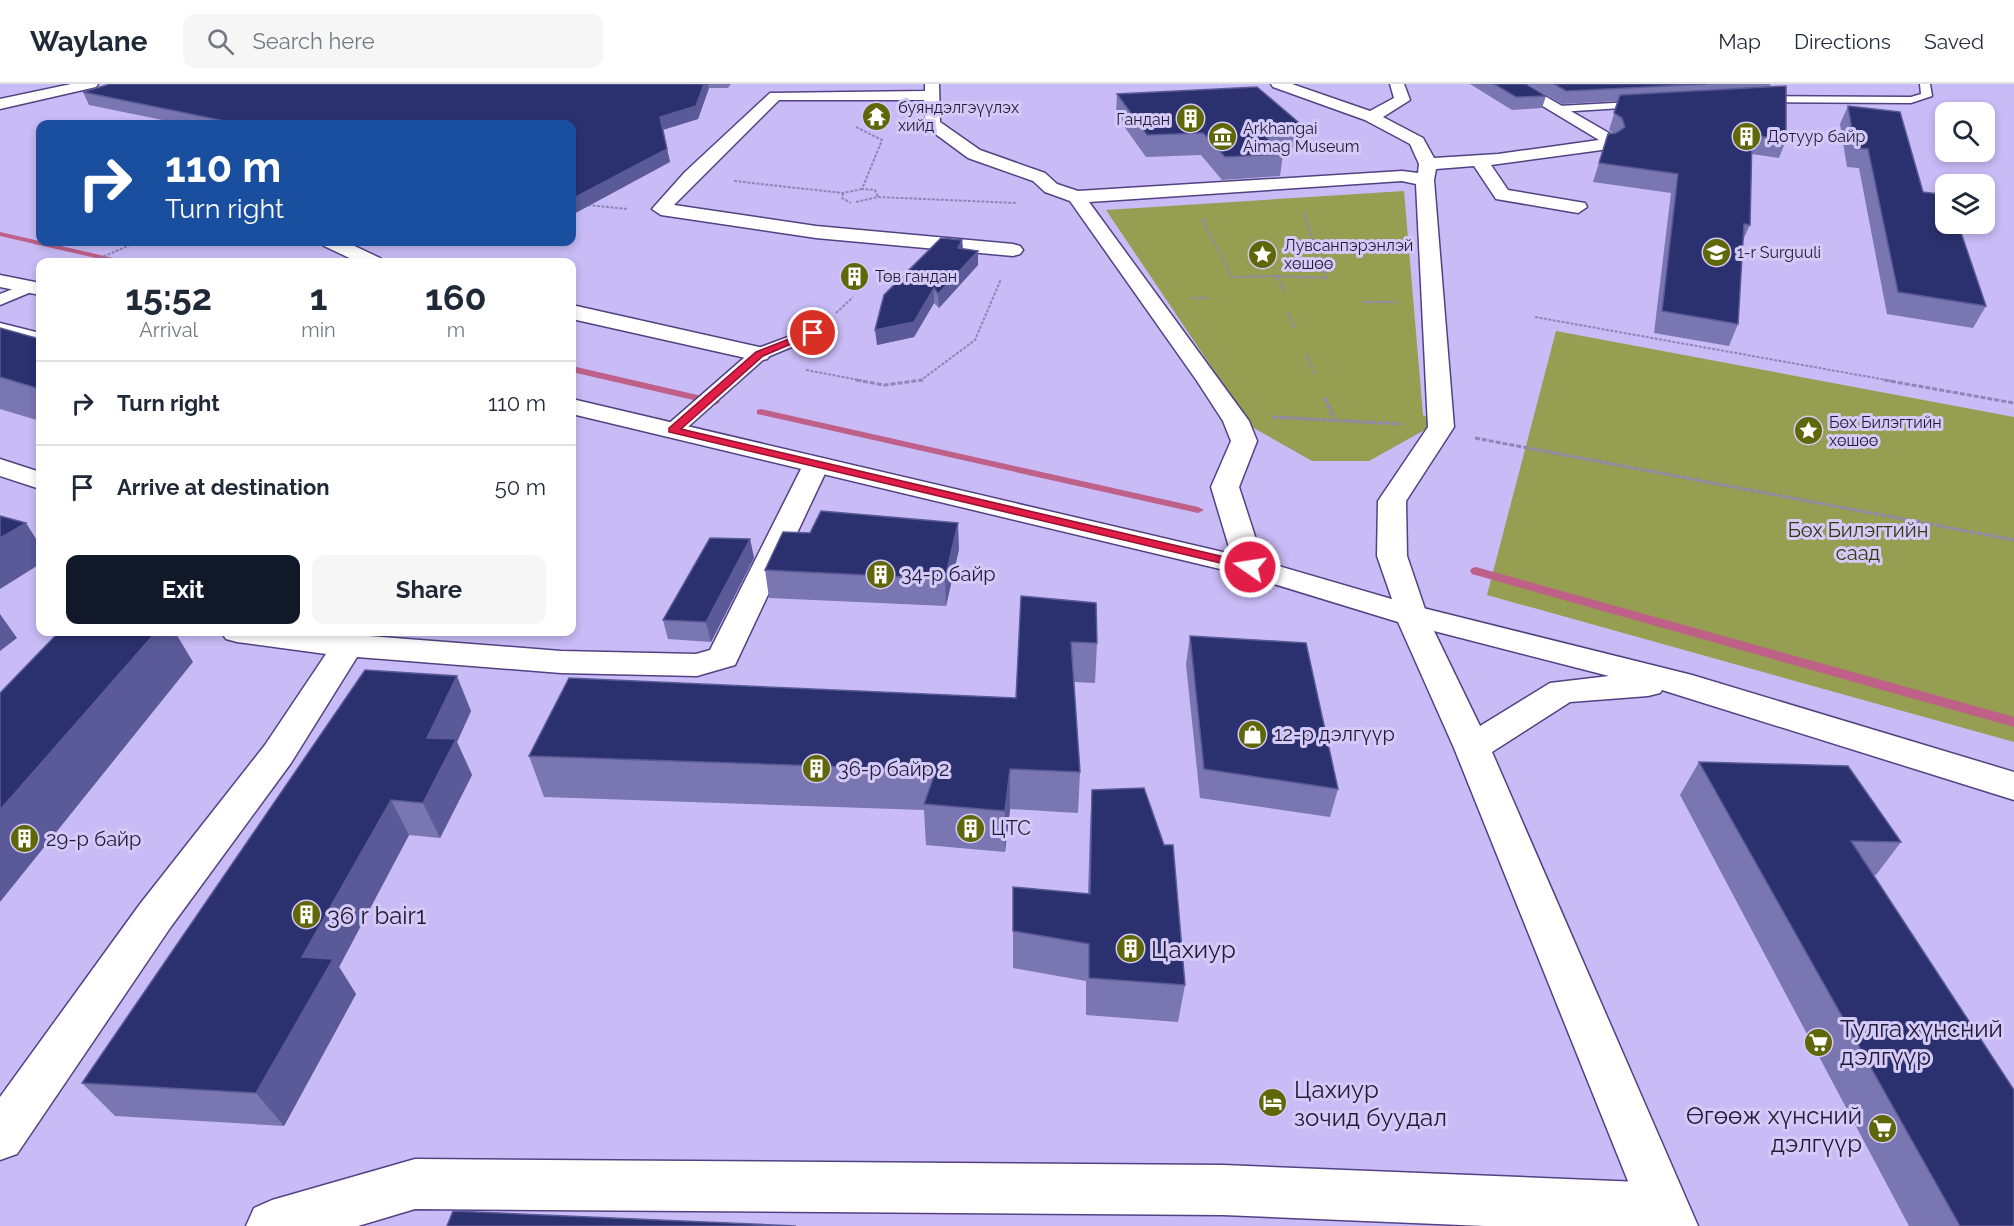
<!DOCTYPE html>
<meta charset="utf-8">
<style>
body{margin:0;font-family:Raleway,sans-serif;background:#f6f6f7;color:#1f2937;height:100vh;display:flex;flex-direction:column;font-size:22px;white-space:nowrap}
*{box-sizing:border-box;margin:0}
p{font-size:20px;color:#747a83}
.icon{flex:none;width:33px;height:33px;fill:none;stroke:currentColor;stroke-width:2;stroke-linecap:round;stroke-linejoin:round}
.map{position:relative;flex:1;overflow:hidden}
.panel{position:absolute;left:36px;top:174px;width:540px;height:378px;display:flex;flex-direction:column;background:#fff;border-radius:12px;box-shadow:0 3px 9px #0003}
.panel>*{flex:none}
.guide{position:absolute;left:36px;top:36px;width:540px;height:126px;border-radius:12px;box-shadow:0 3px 9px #0003;background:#1a4fa0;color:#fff;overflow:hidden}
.fabs{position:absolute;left:1935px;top:18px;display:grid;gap:12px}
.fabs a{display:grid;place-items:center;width:60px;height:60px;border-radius:12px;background:#fff;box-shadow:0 3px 9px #0003;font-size:30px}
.pin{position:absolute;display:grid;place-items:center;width:51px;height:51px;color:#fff;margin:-26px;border:3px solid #fff;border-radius:50%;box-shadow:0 2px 6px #0007}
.me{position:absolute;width:66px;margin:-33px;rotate:283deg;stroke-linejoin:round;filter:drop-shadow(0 0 4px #0008)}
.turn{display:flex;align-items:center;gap:21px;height:126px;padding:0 30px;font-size:27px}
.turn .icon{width:78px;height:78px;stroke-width:2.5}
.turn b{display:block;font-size:42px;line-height:51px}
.eta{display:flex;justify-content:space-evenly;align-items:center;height:102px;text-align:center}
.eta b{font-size:36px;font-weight:700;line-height:42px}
.button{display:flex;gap:12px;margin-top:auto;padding:12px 30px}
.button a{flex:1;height:69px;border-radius:12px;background:#111827;color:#fff;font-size:24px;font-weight:700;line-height:69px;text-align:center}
.button a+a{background:#f6f6f7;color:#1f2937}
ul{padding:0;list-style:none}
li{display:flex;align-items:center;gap:18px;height:84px;padding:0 30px;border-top:2px solid #e0e1e3}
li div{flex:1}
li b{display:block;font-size:22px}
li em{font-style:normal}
header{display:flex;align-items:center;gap:36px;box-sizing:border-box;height:84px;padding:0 30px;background:#fff;border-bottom:2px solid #e0e1e3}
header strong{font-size:28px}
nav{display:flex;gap:33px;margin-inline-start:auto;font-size:21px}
.search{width:420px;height:54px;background:#f6f6f7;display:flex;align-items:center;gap:15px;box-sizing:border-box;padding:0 21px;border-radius:12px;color:#747a83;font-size:22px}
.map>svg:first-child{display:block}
.green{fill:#969e52}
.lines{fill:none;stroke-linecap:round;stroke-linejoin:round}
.stream{fill:#be6088;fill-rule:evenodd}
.lane-casing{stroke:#534181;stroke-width:3}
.street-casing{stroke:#534181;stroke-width:3}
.secondary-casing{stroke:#534181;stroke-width:3}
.path-far1{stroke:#9085b6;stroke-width:2;stroke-dasharray:3 1.5;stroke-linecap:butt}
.path{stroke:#9085b6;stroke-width:3;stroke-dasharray:5 2;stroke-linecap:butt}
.lane{fill:#fff;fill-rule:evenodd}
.street{fill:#fff;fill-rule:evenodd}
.secondary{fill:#fff;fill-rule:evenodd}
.wall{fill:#7976b2}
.shaded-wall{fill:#595a97}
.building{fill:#2a316e;stroke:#595a97;stroke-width:1.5}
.route{fill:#e11d48;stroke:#92132f;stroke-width:1.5}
.labels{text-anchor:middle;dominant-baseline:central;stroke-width:6;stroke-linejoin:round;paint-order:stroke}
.far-poi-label{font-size:16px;fill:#221b37;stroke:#d4caf7;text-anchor:start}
.park-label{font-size:20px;fill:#34380c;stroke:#d4caf7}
.poi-label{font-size:20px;fill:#221b37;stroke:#d4caf7;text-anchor:start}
.near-poi-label{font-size:24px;fill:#221b37;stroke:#d4caf7;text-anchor:start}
</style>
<header>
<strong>Waylane</strong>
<div class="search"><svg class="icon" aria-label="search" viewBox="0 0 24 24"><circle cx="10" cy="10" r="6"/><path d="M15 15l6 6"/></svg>Search here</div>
<nav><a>Map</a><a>Directions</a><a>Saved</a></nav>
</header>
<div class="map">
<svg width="2014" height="1142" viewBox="0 0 2014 1142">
<rect width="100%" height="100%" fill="#c8bbf6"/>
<g class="green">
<polygon points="1404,107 1423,331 1437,339 1369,377 1312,377 1231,331 1235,318 1106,126"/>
<polygon points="1556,247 2014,333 2014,658 1487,511"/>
</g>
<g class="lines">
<g class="stream">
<polygon points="0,148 122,176 126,178 113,178 0,152"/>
<polygon points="572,282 715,315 720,318 715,321 572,288"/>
<polygon points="761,325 1198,423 1204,426 1198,429 757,330 757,326"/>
<polygon points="1476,483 2014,633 2014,643 1472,490 1470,487 1472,484"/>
</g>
<defs>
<g id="lane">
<polygon points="1920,0 1930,0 1932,12 1911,19 1753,18 1748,15 1753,12 1911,13 1921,10"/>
<polygon points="1649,17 1653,18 1653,22 1559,28 1553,25 1559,22"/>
<polygon points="31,198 36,200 39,203 36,206 0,221 0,210"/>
<polygon points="0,239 40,249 40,259 0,249"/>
<polygon points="812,244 818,246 820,249 818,252 765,274 680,350 666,350 664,346 666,342 753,266"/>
</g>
<g id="street">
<polygon points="925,0 939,0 940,38 980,66 1045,89 1057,100 1078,107 1402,87 1418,89 1419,80 1410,60 1365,36 1273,3 1271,0 1292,0 1370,27 1394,14 1390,0 1404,0 1410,16 1383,33 1423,54 1434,74 1498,70 1599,56 1506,0 1524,0 1614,52 1617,60 1609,65 1491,81 1508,106 1585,119 1587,123 1578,129 1496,115 1474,82 1436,85 1434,96 1454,343 1406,417 1407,472 1427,531 1422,538 1411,541 1400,538 1377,472 1378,417 1428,343 1416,100 1402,97 1089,118 1249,337 1257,357 1239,403 1265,483 1261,489 1250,492 1239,489 1235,483 1211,403 1231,357 1223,337 1197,297 1070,117 1045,108 1033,97 968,74 926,43 924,16 779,16 674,121 816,142 1013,160 1020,162 1023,166 1020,170 1013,172 816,154 661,131 652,125 685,88 770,9 925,7"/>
<polygon points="321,158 346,158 380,174 383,178 358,178 324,162"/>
<polygon points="572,221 759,263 767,265 771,270 767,275 759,277 572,235"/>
<polygon points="816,373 826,375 829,381 735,581 697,592 561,589 357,573 291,679 170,844 17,1070 0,1076 0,1013 140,820 265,661 326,570 237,558 226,555 221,548 317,548 561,567 696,570 710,566 803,381 806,375"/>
<polygon points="0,375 40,388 40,405 0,392"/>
<polygon points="415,1075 1223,1081 1664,1099 1682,1106 1689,1124 1682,1142 1485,1142 1223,1131 415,1125 358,1142 246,1142 254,1124 272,1116"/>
</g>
<g id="secondary">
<polygon points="71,0 98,0 96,3 0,25 0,15"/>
<polygon points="0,191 40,199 40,211 0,203"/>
<path d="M 572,315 L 1261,477 L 1419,523 L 1692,591 L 2014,688 L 2014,716 L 1662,606 L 1660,609 L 1648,612 L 1570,618 L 1492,668 L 1698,1142 L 1646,1142 L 1454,664 L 1398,538 L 1241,490 L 572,330 ZM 1434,547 L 1609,592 L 1550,599 L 1480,642 Z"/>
</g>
</defs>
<use href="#lane" class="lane-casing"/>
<use href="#street" class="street-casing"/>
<use href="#secondary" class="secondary-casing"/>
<g class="path-far1">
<polyline points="856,43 882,56 862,105 875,106 878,113"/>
<polyline points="734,97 843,109 862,105"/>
<polyline points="843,109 842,114 851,119"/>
<polyline points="856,118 878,113 1016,119"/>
<polyline points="588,121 628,125"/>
<polyline points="1202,135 1232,193 1277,192"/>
<polyline points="91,178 137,158"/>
<polyline points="1285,208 1277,192 1327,194 1317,172 1304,127"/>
<polyline points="1191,214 1209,214"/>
<polyline points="1362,218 1397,218"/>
<polyline points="836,229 853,213"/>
<polyline points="1288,229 1295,245"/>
<polyline points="1535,233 1892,297"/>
<polyline points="1306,270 1314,289"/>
<polyline points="806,286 864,297"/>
<polyline points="920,297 975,256 1001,195"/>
</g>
<g class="path">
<polyline points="856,296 884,301 923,296"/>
<polyline points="1884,296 2014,319"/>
<polyline points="1325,314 1334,335"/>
<polyline points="1273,333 1401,340"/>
<polyline points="1475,354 2014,456"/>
</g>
<use href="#lane" class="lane"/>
<use href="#street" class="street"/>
<use href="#secondary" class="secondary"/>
</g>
<g class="wall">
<polygon points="110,0 731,0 728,4 709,4 698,35 663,46 670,78 572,40 182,40 89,21 83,8"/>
<polygon points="1470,0 1526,0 1546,12 1542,24 1512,26"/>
<polygon points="1528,0 1771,0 1769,3 1786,56 1779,74 1752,70 1750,141 1743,156 1738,240 1729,262 1654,249 1671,109 1593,98 1608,50 1613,49 1609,46 1618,17 1562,20"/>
<polygon points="1117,10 1304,43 1300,64 1279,65 1283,70 1280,92 1222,96 1201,71 1146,73 1116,31"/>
<polygon points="1848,22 1923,108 1986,222 1973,244 1887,230 1859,84 1847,83 1840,40"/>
<polygon points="962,156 963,165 978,167 978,181 939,224 934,219 914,253 877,261"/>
<polygon points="0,244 40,255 40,337 0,325"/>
<polygon points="810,449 959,465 946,522 769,514 765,486"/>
<polygon points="750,455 754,474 711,558 668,555 663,536"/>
<polygon points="1021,512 1097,559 1095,599 1074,598 1080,688 1078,729 1010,725 1005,768 926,761 924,726 544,713 529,672 1016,614"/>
<polygon points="1190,552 1338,705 1330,733 1200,714 1186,580"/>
<polygon points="471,627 457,658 472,691 440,754 409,751 339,883 356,910 284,1042 115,1032 82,999"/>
<polygon points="1699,678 1901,758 1876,791 1874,791 2014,1142 1909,1142 1680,711"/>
<polygon points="1092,706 1185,901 1178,938 1086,931 1086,897 1013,884 1013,803 1088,810 1090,744"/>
</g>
<g class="shaded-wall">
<polygon points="704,0 708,0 709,4 698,35 662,46 660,33"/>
<polygon points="667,65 670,78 572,131 572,115"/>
<polygon points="962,156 963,170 958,164"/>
<polygon points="978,167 978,181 939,224 938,210"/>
<polygon points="934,204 934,219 914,253 877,261 875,246"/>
<polygon points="26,439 40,461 40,480 0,505 0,454"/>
<polygon points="958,439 959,465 946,522 945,495"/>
<polygon points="750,455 754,474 711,558 706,538"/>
<polygon points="0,530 17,554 0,567"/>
<polygon points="156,548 175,548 193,578 0,818 0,726"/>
<polygon points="457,592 471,627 457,658 472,691 440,754 423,719 427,654"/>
<polygon points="1010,685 1010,725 1005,768 1005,727"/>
<polygon points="391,716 409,751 339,883 356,910 284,1042 256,1009 302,873"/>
</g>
<g class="building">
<polygon points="110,0 704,0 696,22 660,33 667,65 572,115 572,40 239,40 83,8"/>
<polygon points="1494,0 1526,0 1546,12 1516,13"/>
<polygon points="1554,0 1707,0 1566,7"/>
<polygon points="1786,2 1786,56 1752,51 1750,141 1744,140 1738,240 1662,227 1678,90 1599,79 1608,50 1616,49 1625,43 1622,34 1614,29 1620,11"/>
<polygon points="1257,3 1304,43 1258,45 1283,70 1225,73 1203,49 1147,51 1117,10"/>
<polygon points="1848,22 1900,28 1923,108 1946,111 1946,140 1958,140 1986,222 1898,208 1868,65 1855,64"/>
<polygon points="941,154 962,156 958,164 978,167 938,210 934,204 914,238 875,246 884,211"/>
<polygon points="0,244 40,255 40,305 0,293"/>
<polygon points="821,427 958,439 945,495 765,486 783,448 810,449"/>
<polygon points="0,432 26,439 0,454"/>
<polygon points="710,454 750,455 706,538 663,536"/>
<polygon points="1021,512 1096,519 1097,559 1071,558 1080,688 1010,685 1005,727 924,720 936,686 529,672 569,594 1016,614"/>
<polygon points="59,548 156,548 0,726 0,609"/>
<polygon points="1190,552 1306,559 1338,705 1204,685"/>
<polygon points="365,586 457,592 427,654 456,655 423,719 391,716 302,873 333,875 256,1009 82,999"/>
<polygon points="1699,678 1848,682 1901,758 1851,757 2014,1006 2014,1142 1960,1142"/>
<polygon points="1144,704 1164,761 1173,761 1185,901 1089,894 1089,860 1013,847 1013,803 1090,810 1092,706"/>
<polygon points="453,1127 796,1142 447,1142"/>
</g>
<polygon class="route" points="809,247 817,249 763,272 681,345 1250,479 1257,483 1250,486 669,348 669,344 756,268"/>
<defs>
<symbol id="temple-disc" viewBox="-11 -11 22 22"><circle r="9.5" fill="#606708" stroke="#d4caf7"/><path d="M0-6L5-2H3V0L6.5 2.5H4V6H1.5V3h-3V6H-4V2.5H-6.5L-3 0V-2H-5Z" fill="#fff"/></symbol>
<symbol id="building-disc" viewBox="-11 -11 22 22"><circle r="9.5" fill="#606708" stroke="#d4caf7"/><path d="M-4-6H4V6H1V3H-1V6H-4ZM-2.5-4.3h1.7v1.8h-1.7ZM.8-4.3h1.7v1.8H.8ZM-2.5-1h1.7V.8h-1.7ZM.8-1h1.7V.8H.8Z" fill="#fff"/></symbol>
<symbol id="museum-disc" viewBox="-11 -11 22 22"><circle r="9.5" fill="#606708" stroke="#d4caf7"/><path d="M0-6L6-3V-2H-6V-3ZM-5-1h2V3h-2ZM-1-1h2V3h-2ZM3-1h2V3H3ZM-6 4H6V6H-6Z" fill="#fff"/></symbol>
<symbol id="school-disc" viewBox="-11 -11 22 22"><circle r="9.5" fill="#606708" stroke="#d4caf7"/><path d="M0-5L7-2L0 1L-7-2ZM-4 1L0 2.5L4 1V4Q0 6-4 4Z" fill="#fff"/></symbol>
<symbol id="sight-disc" viewBox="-11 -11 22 22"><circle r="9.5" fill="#606708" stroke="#d4caf7"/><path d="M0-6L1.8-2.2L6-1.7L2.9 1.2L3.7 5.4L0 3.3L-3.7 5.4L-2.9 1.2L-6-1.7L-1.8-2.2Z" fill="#fff"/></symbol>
<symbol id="shop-disc" viewBox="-11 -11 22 22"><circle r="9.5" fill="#606708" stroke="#d4caf7"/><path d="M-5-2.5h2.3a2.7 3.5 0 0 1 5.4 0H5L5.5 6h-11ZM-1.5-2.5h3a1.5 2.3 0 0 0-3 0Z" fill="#fff"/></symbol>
<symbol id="supermarket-disc" viewBox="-11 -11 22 22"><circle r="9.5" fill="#606708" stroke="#d4caf7"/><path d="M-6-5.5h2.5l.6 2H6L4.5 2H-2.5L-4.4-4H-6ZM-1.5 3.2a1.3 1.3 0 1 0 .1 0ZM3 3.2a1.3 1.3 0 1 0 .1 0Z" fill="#fff"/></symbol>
<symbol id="hotel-disc" viewBox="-11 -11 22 22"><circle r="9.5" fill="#606708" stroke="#d4caf7"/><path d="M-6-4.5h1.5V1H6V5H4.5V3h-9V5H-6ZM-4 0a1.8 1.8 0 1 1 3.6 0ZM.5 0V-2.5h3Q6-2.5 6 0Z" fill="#fff"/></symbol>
</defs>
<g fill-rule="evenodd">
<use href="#temple-disc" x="860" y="16" width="33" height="33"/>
<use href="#building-disc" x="1174" y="18" width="33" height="33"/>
<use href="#building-disc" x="1730" y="36" width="33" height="33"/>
<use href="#museum-disc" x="1206" y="36" width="33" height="33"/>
<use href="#school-disc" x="1700" y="152" width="33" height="33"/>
<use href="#sight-disc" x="1246" y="154" width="33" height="33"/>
<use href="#building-disc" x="838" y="176" width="33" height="33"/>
<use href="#sight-disc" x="1792" y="330" width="33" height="33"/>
<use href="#building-disc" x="864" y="474" width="33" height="33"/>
<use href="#shop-disc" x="1236" y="634" width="33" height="33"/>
<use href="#building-disc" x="800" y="668" width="33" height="33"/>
<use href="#building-disc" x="954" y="728" width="33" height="33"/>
<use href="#building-disc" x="8" y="738" width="33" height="33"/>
<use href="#building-disc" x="290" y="814" width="33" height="33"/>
<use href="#building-disc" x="1114" y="848" width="33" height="33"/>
<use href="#supermarket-disc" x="1802" y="942" width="33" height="33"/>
<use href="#hotel-disc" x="1256" y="1002" width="33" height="33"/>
<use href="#supermarket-disc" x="1866" y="1028" width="33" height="33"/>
</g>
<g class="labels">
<g class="far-poi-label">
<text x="898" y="23">буяндэлгэүүлэх<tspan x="898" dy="18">хийд</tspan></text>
<text x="1170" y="35" text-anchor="end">Гандан</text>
<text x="1243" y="44">Arkhangai<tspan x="1243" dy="18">Aimag Museum</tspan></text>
<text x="1767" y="52">Дотуур байр</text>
<text x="1284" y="161">Лувсанпэрэнлэй<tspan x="1284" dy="18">хөшөө</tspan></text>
<text x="1737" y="168">1-r Surguuli</text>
<text x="875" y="192">Төв гандан</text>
<text x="1829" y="338">Бөх Билэгтийн<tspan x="1829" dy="18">хөшөө</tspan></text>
</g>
<g class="park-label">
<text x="1858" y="446">Бөх Билэгтийн<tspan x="1858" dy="23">саад</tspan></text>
</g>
<g class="poi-label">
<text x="901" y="490">34-р байр</text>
<text x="1274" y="650">12-р дэлгүүр</text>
<text x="838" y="685">36-р байр 2</text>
<text x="991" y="744">ЦТС</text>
<text x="46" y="755">29-р байр</text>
</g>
<g class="near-poi-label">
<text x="327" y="831">36 r bair1</text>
<text x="1151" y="865">Цахиур</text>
<text x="1840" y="944">Тулга хүнсний<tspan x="1840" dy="28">дэлгүүр</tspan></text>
<text x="1294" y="1005">Цахиур<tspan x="1294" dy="28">зочид буудал</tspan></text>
<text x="1862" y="1031" text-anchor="end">Өгөөж хүнсний<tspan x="1862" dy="28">дэлгүүр</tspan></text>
</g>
</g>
</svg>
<div class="fabs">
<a><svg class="icon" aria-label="search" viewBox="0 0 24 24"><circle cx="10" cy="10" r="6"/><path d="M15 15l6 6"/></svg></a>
<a><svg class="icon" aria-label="layers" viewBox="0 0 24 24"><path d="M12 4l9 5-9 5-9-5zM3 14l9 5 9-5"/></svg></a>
</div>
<div class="pin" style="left:813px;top:249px;background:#d93025"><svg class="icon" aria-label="arrive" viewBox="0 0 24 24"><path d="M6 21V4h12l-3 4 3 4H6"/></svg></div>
<svg class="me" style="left:1250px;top:483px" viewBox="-20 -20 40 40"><circle r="17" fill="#e11d48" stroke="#fff" stroke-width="3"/><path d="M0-11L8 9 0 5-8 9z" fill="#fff"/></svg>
<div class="guide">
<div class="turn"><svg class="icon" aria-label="right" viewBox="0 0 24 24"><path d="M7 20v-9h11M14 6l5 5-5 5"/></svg><div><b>110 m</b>Turn right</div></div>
</div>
<section class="panel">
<div class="eta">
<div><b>15:52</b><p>Arrival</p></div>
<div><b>1</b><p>min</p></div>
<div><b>160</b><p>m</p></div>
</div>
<ul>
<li><svg class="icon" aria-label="right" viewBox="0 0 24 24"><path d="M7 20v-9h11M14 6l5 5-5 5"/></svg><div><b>Turn right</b></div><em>110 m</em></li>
<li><svg class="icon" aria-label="arrive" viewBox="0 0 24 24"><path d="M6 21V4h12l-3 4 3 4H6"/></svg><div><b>Arrive at destination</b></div><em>50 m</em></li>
</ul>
<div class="button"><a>Exit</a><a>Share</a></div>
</section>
</div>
